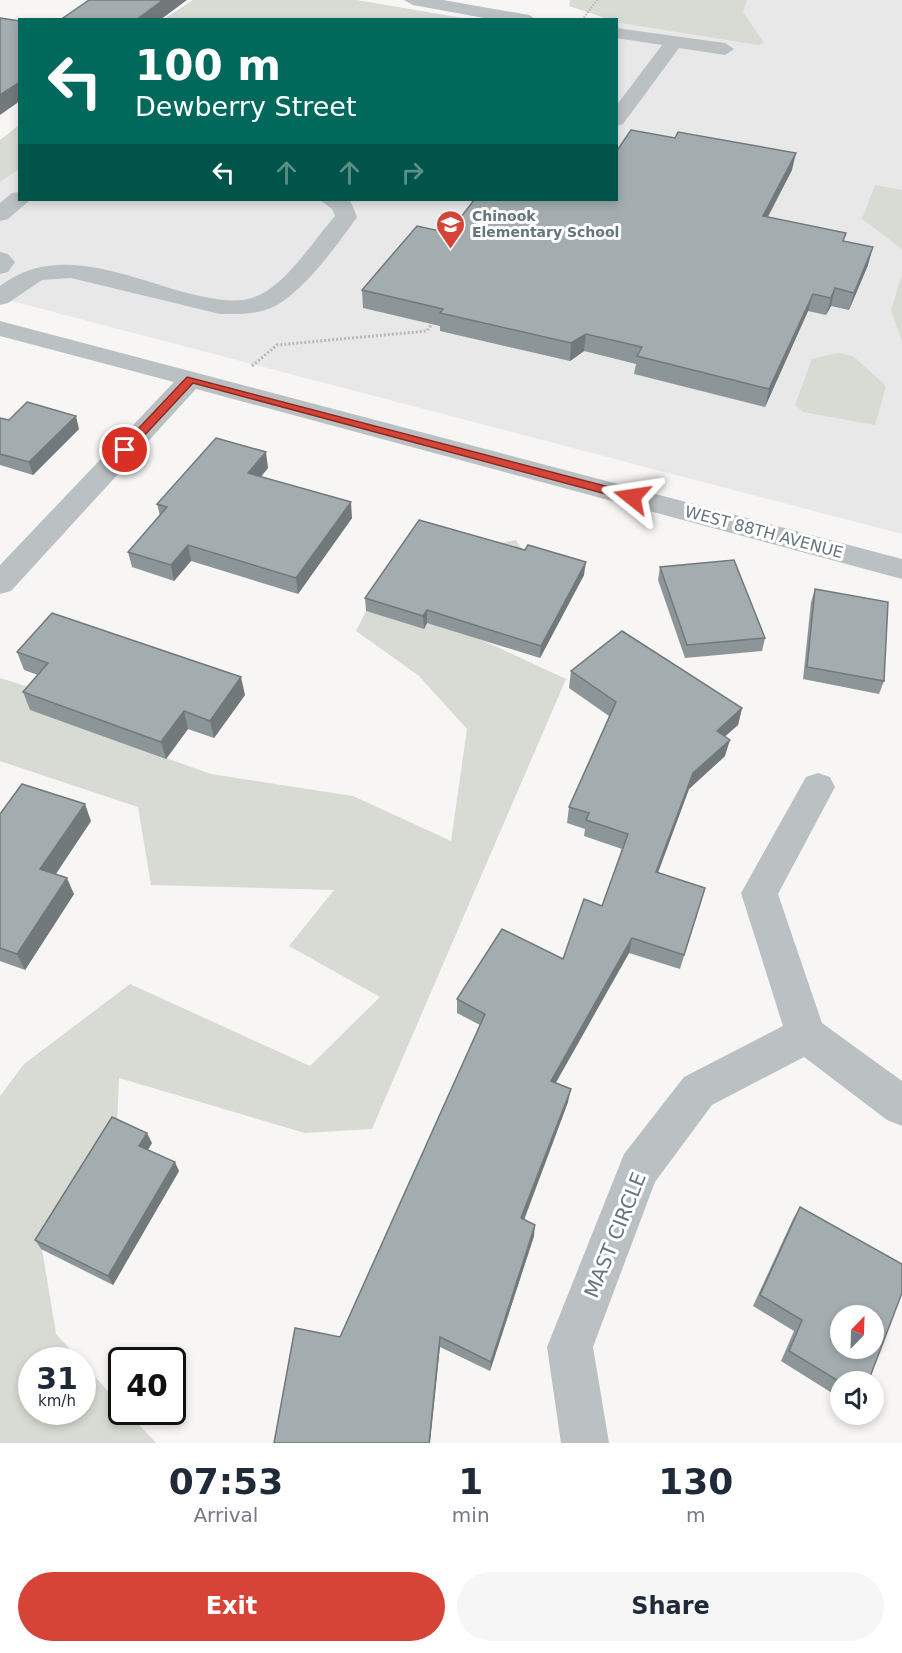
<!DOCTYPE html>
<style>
body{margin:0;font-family:"DejaVu Sans",sans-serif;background:#f6f6f7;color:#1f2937;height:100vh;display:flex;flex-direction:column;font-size:22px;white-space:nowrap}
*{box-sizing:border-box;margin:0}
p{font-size:20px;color:#747a83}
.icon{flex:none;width:33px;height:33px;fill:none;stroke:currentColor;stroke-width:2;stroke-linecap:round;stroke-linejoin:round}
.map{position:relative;height:1443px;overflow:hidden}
.panel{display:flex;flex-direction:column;background:#fff;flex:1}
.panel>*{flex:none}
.guide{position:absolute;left:18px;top:18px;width:600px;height:183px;border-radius:0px;box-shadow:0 3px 9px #0003;background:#00695c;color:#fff;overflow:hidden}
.needle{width:39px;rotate:23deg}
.buttons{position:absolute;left:830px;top:1305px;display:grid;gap:12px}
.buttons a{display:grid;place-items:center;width:54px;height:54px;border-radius:50%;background:#fff;box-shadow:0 3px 9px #0003;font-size:30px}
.speed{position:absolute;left:18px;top:1347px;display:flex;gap:12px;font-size:30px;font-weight:700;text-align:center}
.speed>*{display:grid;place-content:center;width:78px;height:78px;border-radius:50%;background:#fff;box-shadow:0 3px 9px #0003;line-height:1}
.speed small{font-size:15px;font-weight:400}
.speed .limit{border:3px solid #111;border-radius:9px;background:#fff;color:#111}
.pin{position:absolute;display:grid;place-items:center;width:51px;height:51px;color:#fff;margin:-26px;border:3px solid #fff;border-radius:50%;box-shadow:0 2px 6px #0007}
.me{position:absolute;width:66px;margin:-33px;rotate:285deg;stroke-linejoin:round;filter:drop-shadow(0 0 4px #0008)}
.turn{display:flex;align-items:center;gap:21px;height:126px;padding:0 18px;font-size:27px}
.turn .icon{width:78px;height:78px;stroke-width:2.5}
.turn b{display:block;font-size:42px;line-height:51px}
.lanes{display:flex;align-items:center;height:57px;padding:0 18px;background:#0003;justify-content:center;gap:30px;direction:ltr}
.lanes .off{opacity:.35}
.eta{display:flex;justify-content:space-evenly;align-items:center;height:102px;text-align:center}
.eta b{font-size:36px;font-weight:700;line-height:42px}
.action{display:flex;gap:12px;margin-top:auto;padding:12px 18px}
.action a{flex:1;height:69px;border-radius:36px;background:#d54436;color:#fff;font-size:24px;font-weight:700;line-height:69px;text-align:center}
.action a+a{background:#f6f6f7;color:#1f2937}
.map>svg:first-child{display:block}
.built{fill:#e7e8e7}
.green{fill:#d7dbd3}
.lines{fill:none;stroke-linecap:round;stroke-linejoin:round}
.path-far1{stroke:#b6babc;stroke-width:2;stroke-dasharray:1.5 1.5;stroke-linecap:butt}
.path{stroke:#b6babc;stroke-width:3;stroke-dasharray:2 2;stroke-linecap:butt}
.minor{fill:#bbc1c3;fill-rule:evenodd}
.wall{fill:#8c9597}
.shaded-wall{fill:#72797b}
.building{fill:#a3adb0;stroke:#72797b;stroke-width:1.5;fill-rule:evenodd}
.route{fill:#d54436;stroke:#8a2c23;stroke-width:1.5}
.labels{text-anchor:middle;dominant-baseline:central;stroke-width:6;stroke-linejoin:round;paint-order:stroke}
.far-poi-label{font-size:14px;font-weight:bold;fill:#64767c;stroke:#fff;text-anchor:start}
.street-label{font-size:16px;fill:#64767c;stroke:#fff}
.near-street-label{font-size:20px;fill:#64767c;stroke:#fff}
</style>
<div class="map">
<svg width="902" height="1443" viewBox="0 0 902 1443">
<rect width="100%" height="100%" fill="#f7f6f4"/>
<polygon class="built" points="623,0 902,0 902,534 0,298 0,145 19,131 20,200 616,200 616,20 608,19"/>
<g class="green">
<polygon points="193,0 357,0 468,19 164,19"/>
<polygon points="570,0 747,0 743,12 764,43 758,45 621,23 569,6"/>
<polygon points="19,125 19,169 0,182 0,140"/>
<polygon points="875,185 902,190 902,249 862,219"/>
<polygon points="902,275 902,341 891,310"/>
<polygon points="838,353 853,356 886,386 875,425 803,412 795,405 812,359"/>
<polygon points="516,540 527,558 480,639 566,679 372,1129 305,1133 119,1078 117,1127 42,1249 56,1334 80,1360 32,1360 32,1412 82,1412 83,1363 121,1406 122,1412 127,1412 156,1443 0,1443 0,1096 24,1064 130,984 310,1066 380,997 289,946 334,890 151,885 138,807 0,761 0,678 35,689 30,710 211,774 353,796 451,841 467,729 419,676 356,631 366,611 424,629 474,548"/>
</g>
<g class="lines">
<polyline class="path-far1" points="582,20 597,0"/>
<polyline class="path" points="252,366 277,345 427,331 433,322"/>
<g class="minor">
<polygon points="404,0 443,0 529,15 538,20 495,20 413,5"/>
<polygon points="616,28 725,43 734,49 725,55 679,48 623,124 616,126 616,106 662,45 616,38"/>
<polygon points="20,192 20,200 30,200 8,219 0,221 0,203 12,193"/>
<path d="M 320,200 L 350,200 L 357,217 C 338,244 304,291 275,306 C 258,315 238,314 220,314 L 71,278 L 42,280 L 8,303 L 0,305 L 0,286 C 61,238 140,284 205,297 C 221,300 240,303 255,297 C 285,286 314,240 335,216 L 332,209 Z"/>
<polygon points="0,252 8,254 15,262 8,272 0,274"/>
<polygon points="0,321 902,559 902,579 196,389 11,591 0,594 0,565 174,382 0,336"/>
<polygon points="818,773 830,777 835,787 778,894 822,1023 902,1081 902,1126 887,1120 804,1057 712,1105 655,1182 593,1347 609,1443 561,1443 547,1347 624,1154 684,1077 783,1026 741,893 806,777"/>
</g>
</g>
<g class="wall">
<polygon points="792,170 768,217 844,241 868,265 849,310 831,306 826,315 808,311 765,407 634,374 636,364 584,351 570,361 440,331 440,326 363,308 362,290 449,233"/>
<polygon points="0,418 9,420 79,429 33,475 0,465"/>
<polygon points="268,468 261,476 352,518 298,594 191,561 174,581 132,567 128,552 160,516 157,504"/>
<polygon points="660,567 765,638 762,651 685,658 658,580"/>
<polygon points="584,575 540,658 427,623 424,629 366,611 365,598"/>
<polygon points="815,589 884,681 879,694 803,679 811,602"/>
<polygon points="17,652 245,695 214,738 188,729 166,759 30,710 23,692 38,675 24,670"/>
<polygon points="571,671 742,708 738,725 725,736 725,756 689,789 658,873 705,888 680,969 629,953 555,1083 568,1102 524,1220 534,1236 490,1371 440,1347 340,1337 480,1025 457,1013 457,999 563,959 602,906 622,849 584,836 585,829 567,823 569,807 609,716 569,688"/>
<polygon points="0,814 91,821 55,874 74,894 25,970 0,961"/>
<polygon points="152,1143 148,1150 179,1171 113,1285 41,1249 35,1240"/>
<polygon points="800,1207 840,1382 840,1398 781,1361 794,1331 753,1306 793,1219"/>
</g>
<g class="shaded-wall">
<polygon points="163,0 187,0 160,20 136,20"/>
<polygon points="20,82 20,101 0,115 0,95"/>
<polygon points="796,153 792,170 759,233 763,216"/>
<polygon points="873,247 868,265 849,310 854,293"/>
<polygon points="835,288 831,306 826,315 831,298"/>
<polygon points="813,294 808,311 765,407 769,389"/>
<polygon points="586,334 584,351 570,361 571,343"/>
<polygon points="76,416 79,429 33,475 29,462"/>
<polygon points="266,452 268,468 251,489 248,473"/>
<polygon points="351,502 352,518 298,594 296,578"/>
<polygon points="188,545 191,561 174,581 171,565"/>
<polygon points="586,562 584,575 540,658 541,646"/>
<polygon points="427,610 427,623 424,629 423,616"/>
<polygon points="241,677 245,695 214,738 210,721"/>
<polygon points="742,708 738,725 713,747 717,731"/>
<polygon points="184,711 188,729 166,759 161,742"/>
<polygon points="730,740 725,756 689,789 652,888 656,872 693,773"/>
<polygon points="85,804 91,821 48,886 40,869"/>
<polygon points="67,878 74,894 25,970 17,954"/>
<polygon points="632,938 629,953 549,1095 551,1081"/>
<polygon points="571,1089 568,1102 520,1230 521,1218"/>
<polygon points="147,1133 152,1143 144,1156 139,1146"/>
<polygon points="175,1162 179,1171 113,1285 108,1276"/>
<polygon points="535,1225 534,1236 490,1371 491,1362"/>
<polygon points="440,1337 440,1347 430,1443 429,1443"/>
</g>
<g class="building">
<polygon points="89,0 163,0 136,20 74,20 63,18"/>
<polygon points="0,18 20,21 20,82 0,95"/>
<polygon points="631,130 675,138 678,132 796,153 763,216 846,233 843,241 873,247 854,293 835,288 831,298 813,294 769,389 637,356 642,347 586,334 571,343 440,313 443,309 362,290 417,226 449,233 474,200 616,200 616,152"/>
<polygon points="27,402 76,416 29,462 0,454 0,418 9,420"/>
<polygon points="216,438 266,452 248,473 351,502 296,578 188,545 171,565 128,552 167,507 157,504"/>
<polygon points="419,520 525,550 528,545 586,562 541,646 427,610 423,616 365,598"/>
<polygon points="734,560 765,638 687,645 660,567"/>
<polygon points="815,589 888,602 884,681 807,667"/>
<polygon points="52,613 241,677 210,721 184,711 161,742 23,692 48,663 17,652"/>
<polygon points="622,631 742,708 717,731 730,740 693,773 656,872 705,888 684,955 632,938 551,1081 571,1089 521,1218 535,1225 491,1362 440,1337 429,1443 274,1443 295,1328 340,1337 485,1014 457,999 502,929 563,959 584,899 602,906 628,834 586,820 589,813 569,807 616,702 571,671"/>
<polygon points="22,784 85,804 40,869 67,878 17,954 0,948 0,814"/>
<polygon points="112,1117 147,1133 139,1146 175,1162 108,1276 35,1240"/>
<path d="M 800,1207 L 902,1264 L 902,1293 L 868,1382 L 840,1382 L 789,1351 L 802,1320 L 760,1295 ZM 840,1316 L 873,1316 L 873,1348 L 840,1348 Z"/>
</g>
<polygon class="route" points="187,377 632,493 637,497 632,501 193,383 129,452 121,452 121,447"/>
<defs>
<symbol id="school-pin" viewBox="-11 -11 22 30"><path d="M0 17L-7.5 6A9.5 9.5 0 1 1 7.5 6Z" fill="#d54436" stroke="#fff"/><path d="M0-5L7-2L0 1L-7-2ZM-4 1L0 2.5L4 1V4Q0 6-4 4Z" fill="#fff"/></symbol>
</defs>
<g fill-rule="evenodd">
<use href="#school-pin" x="434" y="208" width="33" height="45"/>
</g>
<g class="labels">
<g class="far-poi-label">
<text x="472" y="216">Chinook<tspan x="472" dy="16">Elementary School</tspan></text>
</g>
<g class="street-label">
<text transform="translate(764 532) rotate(15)">WEST 88TH AVENUE</text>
</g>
<g class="near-street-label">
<text transform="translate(615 1235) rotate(-68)">MAST CIRCLE</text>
</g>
</g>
</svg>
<div class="buttons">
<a><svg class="needle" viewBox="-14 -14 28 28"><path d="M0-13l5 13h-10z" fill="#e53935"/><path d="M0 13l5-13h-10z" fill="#747a83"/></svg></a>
<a><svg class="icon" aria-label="sound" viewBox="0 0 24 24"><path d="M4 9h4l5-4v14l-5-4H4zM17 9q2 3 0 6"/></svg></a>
</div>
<div class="speed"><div>31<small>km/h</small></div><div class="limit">40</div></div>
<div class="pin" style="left:125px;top:450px;background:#d93025"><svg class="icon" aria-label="arrive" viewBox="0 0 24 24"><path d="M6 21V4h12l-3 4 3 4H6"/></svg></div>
<svg class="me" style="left:632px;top:497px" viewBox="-20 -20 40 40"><path d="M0-17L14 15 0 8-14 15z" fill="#d54436" stroke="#fff" stroke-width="4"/></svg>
<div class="guide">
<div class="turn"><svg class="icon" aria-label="left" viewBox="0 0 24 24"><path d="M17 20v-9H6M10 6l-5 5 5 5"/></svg><div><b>100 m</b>Dewberry Street</div></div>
<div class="lanes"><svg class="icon" aria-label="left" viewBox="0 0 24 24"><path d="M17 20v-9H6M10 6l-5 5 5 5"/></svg><svg class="icon off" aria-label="ahead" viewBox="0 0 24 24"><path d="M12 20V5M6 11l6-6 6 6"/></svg><svg class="icon off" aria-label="ahead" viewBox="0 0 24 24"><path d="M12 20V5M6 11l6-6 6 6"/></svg><svg class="icon off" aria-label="right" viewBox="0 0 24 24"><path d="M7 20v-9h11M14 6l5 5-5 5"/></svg></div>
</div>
</div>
<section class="panel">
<div class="eta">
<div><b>07:53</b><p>Arrival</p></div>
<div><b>1</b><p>min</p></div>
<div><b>130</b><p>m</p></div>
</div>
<div class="action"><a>Exit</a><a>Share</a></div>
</section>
